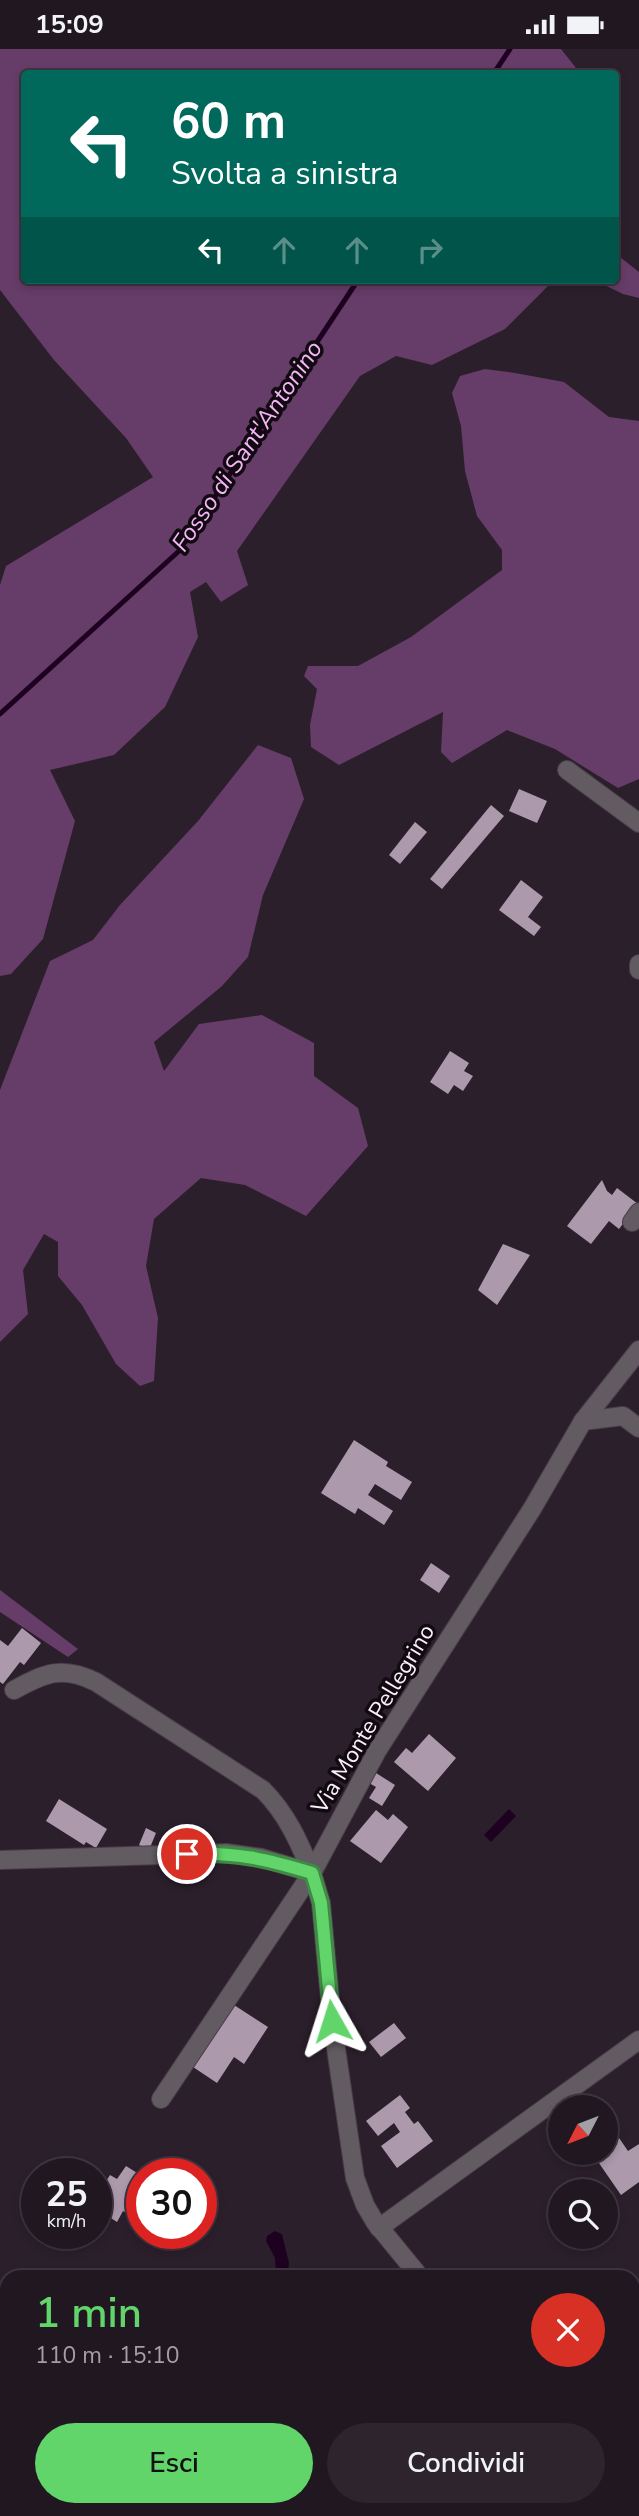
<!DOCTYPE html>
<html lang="it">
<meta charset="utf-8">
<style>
body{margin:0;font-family:"Nunito Sans",sans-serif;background:#2d242e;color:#f1f3f6;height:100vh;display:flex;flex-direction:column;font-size:26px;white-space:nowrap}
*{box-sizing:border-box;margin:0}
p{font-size:23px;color:#a29fa5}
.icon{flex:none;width:38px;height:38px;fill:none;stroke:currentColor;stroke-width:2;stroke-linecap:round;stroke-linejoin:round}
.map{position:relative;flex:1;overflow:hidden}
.sheet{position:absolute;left:0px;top:2221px;width:640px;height:247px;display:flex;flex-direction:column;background:#211721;border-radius:21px 21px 0 0;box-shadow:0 4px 10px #0003,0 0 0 2px #3e363f}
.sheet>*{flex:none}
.top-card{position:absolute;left:21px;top:21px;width:598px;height:214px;border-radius:7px;box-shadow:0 4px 10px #0003,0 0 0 2px #3e363f;background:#00695c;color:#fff;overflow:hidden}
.needle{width:46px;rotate:228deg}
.fabs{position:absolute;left:548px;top:2046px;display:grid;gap:14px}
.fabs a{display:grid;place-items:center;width:70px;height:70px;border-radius:50%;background:#211721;box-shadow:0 4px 10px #0003,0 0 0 2px #3e363f;font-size:35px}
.speed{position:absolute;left:21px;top:2109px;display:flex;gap:14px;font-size:35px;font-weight:700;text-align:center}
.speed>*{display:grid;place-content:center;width:91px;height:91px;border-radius:50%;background:#211721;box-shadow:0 4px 10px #0003,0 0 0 2px #3e363f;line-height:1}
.speed small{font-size:18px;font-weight:400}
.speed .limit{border:10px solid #d22;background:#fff;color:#111}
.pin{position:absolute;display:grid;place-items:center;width:60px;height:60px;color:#fff;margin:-30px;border:4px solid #fff;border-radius:50%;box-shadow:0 2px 7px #0007}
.me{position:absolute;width:77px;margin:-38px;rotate:354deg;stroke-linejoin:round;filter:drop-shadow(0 0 5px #0008)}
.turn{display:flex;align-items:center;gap:24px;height:147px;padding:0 35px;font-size:32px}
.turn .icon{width:91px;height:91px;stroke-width:2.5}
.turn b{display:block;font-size:49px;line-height:60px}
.lanes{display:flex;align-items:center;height:66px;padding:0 35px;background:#0003;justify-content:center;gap:35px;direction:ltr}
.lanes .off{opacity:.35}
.round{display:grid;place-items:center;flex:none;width:74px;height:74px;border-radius:37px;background:#2d242e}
.headline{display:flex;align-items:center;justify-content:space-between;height:119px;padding:0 35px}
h1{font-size:42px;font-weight:600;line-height:52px;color:#61d46a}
.cta{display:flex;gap:14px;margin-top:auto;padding:14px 35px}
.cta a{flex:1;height:80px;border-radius:42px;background:#61d46a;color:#111;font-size:28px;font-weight:600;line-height:80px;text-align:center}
.cta a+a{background:#2d242e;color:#f1f3f6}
.status{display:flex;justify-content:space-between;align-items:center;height:49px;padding:0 35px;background:#211721;direction:ltr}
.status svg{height:19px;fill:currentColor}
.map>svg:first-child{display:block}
.forest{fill:#663c68}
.water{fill:#1e0021}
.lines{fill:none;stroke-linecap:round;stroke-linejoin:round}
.stream{stroke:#1e0021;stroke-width:5}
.building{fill:#ac9aac}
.minor-casing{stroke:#493c49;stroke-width:20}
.minor{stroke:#625b62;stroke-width:18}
.route-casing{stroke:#3f8a45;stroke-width:18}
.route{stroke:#61d46a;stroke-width:12}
.labels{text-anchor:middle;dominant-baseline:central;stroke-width:7;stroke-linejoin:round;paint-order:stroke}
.street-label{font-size:23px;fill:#f9f0f9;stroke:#110b11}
.water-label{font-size:24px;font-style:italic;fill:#f6b4f9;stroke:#110b11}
</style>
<div class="status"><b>15:09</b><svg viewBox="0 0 49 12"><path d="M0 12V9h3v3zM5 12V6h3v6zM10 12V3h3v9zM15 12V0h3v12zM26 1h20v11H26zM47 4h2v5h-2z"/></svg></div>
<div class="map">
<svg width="639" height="2467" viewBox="0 0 639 2467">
<rect width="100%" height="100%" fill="#2c1f2c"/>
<g class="forest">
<polygon points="0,0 561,0 576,19 564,24 24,24 24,231 554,231 505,280 432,316 396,307 360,327 237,502 248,536 221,553 206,533 190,543 198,588 165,658 114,706 50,721 75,772 43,890 11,925 0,927 0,536 6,517 153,428 126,389 54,311 0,241"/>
<polygon points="616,205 639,223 639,249 623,245 594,231 616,231"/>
<polygon points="485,320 515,324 564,333 609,368 639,372 639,730 618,739 555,700 507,681 452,714 441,703 443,663 339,716 311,698 310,676 317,640 304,627 308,617 358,617 411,588 502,521 502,501 477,467 465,422 461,377 452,344 460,327"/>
<polygon points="258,696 291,709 304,750 263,846 248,908 222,937 154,993 164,1022 199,975 262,966 314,994 314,1027 358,1059 368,1097 306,1167 245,1136 201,1129 154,1170 146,1217 158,1269 154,1332 140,1337 116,1315 82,1256 58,1227 58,1193 44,1185 23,1221 28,1265 0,1293 0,1041 50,912 93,891 120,856 198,772"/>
<polygon points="0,1541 78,1600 68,1608 0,1563"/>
</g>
<g class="water">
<polygon points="509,1760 516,1767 491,1793 484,1786"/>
<polygon points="275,2182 282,2185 289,2214 288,2222 282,2228 276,2224 275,2209 266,2192 267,2187"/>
</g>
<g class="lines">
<g class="stream">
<polyline points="494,24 510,0"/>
<polyline points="0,665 179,502 358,231"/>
</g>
</g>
<g class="building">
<polygon points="519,740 547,752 537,774 509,762"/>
<polygon points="491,756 504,767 442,840 430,830"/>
<polygon points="415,773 427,783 400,815 389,806"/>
<polygon points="521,831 543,848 528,868 541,878 534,887 499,861"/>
<polygon points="450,1002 469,1014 464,1022 473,1027 463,1042 454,1036 448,1045 430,1033"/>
<polygon points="602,1131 607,1142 612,1146 617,1139 638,1155 619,1180 609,1172 591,1195 567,1177"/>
<polygon points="503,1195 530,1206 497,1256 478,1241"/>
<polygon points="354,1391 388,1413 386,1417 412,1433 401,1451 375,1435 368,1446 393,1462 384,1476 358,1459 355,1465 321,1444"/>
<polygon points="431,1514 450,1527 439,1544 420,1531"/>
<polygon points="22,1579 41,1594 24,1616 20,1613 3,1635 0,1633 0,1591 8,1597"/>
<polygon points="429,1685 456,1709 428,1742 394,1713 406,1699 412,1704"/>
<polygon points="376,1724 395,1736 382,1757 369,1749 376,1738 369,1734"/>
<polygon points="59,1750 107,1780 96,1799 86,1793 84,1796 46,1772"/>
<polygon points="376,1761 388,1771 393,1765 408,1778 381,1814 350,1792"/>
<polygon points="146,1779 156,1784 149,1801 139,1796"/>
<polygon points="234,1956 268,1978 244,2015 234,2008 217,2034 193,2018"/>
<polygon points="394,1974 406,1989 381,2008 369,1993"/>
<polygon points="400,2046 410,2059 405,2063 414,2075 418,2072 433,2092 397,2119 381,2097 400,2083 394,2074 378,2087 366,2072"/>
<polygon points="608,2073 628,2102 639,2095 639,2133 621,2146 592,2104 606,2104 606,2074"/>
<polygon points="564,2104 587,2104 572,2114"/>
<polygon points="126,2117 142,2127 142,2133 136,2142 142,2146 142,2150 131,2167 123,2162 117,2173 97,2160 104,2149 98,2145 110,2126 117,2130"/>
</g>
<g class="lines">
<defs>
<g id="minor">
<polyline points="567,721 639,774"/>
<polyline points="639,915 639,921"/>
<polyline points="632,1173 639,1163"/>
<polyline points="583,1372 639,1301"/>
<path d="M 14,1641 C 45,1624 62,1616 96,1633 L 263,1741 C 287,1765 299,1793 312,1824"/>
<polyline points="0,1811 226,1804 262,1809 312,1824"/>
<polyline points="161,2050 312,1824"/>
<polyline points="379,2179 639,1991"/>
<polyline points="420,2228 375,2173 365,2156 355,2129 332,1972 321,1854 312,1824 377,1702 532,1460 583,1372 623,1367 639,1379"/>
<polyline points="498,2460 502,2467"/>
</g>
</defs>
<use href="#minor" class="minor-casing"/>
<use href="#minor" class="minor"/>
</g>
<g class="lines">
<defs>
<path id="route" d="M 187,1805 C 236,1803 266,1810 312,1824 L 321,1854 L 332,1972"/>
</defs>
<use href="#route" class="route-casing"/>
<use href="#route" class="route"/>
</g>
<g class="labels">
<g class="street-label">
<text transform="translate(373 1670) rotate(-59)">Via Monte Pellegrino</text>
</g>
<g class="water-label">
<text transform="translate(247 397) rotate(-56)">Fosso di Sant'Antonino</text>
</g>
</g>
</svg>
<div class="fabs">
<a><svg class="needle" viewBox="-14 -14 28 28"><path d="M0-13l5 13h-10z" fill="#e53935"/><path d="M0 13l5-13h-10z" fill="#a29fa5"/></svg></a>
<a><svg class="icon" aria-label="search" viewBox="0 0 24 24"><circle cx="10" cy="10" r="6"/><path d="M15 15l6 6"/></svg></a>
</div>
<div class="speed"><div>25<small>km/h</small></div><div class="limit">30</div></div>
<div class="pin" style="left:187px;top:1805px;background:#d93025"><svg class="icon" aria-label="arrive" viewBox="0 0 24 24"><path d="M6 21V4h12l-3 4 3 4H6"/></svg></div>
<svg class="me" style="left:332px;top:1972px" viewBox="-20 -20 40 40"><path d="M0-17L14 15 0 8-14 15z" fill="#61d46a" stroke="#fff" stroke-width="4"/></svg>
<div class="top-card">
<div class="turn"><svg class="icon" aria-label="left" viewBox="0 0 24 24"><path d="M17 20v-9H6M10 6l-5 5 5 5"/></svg><div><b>60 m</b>Svolta a sinistra</div></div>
<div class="lanes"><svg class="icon" aria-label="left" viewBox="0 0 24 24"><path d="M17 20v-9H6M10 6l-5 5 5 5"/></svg><svg class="icon off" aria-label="ahead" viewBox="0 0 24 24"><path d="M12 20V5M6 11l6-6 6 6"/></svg><svg class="icon off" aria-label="ahead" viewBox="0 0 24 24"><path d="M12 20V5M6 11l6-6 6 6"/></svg><svg class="icon off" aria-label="right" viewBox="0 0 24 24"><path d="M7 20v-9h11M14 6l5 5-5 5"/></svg></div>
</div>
<section class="sheet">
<div class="headline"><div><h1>1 min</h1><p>110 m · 15:10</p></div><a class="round" style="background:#d93025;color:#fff"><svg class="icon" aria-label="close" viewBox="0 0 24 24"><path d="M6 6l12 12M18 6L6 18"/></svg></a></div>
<div class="cta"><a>Esci</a><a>Condividi</a></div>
</section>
</div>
